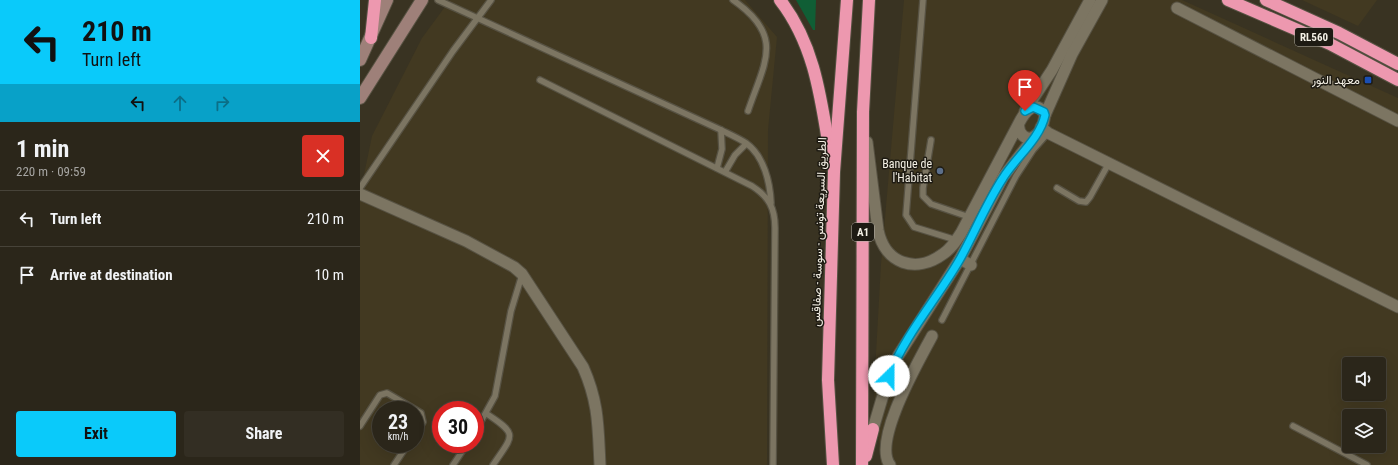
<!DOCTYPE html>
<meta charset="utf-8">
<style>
body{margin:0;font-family:"Roboto Condensed",Vazirmatn,sans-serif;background:#332e23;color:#f1f3f6;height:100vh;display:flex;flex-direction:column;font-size:15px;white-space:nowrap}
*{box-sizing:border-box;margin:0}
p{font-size:13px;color:#a6a5a2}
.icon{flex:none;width:22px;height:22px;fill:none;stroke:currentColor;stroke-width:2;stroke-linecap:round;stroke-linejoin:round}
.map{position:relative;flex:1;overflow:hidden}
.sheet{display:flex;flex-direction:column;background:#2b261a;width:360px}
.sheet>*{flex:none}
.top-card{background:#0acafa;color:#111;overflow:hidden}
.tools{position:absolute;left:982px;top:357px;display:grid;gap:8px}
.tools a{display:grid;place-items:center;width:44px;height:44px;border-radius:4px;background:#2b261a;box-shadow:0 4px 16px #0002,0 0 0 1px #474339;font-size:20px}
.speed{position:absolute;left:12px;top:401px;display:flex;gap:8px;font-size:20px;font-weight:700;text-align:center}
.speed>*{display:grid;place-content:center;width:52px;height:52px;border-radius:50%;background:#2b261a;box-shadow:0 4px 16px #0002,0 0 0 1px #474339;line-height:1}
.speed small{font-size:10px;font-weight:400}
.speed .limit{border:6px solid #d22;background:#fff;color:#111}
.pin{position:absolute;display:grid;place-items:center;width:34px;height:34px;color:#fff;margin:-41px -17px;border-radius:50% 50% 50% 0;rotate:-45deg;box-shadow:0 0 4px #0007}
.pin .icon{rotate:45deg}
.me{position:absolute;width:44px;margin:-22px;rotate:23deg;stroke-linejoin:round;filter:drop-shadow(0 0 3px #0008)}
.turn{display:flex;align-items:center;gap:14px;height:84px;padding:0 16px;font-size:18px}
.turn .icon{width:52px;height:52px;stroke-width:2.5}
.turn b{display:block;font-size:28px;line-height:34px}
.lanes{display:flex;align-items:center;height:38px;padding:0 16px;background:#0003;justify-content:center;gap:20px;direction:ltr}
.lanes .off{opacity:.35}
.round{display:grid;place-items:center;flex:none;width:42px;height:42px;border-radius:4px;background:#332e23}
.head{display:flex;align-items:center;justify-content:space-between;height:68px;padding:0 16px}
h1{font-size:24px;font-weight:700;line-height:30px}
.button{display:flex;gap:8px;margin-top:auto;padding:8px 16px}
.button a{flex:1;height:46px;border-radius:4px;background:#0acafa;color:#111;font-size:16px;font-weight:700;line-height:46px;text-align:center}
.button a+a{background:#332e23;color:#f1f3f6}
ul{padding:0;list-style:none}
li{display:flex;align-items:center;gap:12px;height:56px;padding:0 16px;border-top:1px solid #474339}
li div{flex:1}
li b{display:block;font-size:15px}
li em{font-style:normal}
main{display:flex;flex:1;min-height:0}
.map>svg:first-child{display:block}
.built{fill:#423921;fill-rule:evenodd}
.green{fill:#105e35}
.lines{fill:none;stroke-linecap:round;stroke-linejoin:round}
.lane-casing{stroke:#575243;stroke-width:8}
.street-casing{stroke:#575243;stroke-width:13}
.secondary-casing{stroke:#575243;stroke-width:14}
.highway-casing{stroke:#575243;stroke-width:14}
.lane{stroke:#7c7562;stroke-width:5.5}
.street{stroke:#7c7562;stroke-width:11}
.secondary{stroke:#9e8079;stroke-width:12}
.highway{stroke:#ed98af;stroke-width:12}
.route-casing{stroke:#0683a2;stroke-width:10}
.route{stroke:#0acafa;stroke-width:7}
.transit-dot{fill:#1a4fb4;stroke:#1e1b13;stroke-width:1.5}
.service-dot{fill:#5c6f8a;stroke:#1e1b13;stroke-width:1.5}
.labels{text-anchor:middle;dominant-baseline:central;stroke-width:3;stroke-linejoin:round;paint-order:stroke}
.shield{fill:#1e1b13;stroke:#b4b0a6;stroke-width:1}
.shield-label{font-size:11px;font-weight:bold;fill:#f4f0e5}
.poi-label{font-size:12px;fill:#f4f0e5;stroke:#1e1b13;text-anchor:end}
.street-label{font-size:12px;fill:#f4f0e5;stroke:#1e1b13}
</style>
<main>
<section class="sheet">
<div class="top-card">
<div class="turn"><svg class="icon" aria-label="left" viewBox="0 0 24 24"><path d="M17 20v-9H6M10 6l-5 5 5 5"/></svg><div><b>210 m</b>Turn left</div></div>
<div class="lanes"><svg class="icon" aria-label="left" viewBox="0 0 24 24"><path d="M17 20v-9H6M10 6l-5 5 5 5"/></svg><svg class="icon off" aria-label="ahead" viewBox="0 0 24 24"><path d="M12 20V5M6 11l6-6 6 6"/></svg><svg class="icon off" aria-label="right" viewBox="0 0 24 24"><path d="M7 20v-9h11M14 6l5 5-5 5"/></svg></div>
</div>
<div class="head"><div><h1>1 min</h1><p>220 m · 09:59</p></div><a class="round" style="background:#d93025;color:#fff"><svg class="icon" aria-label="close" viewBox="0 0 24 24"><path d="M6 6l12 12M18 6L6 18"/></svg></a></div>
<ul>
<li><svg class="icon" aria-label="left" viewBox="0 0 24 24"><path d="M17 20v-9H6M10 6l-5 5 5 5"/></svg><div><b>Turn left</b></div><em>210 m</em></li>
<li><svg class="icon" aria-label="arrive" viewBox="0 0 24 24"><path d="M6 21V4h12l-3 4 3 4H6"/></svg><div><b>Arrive at destination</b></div><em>10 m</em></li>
</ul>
<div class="button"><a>Exit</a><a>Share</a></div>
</section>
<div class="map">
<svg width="1038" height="465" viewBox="0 0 1038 465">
<rect width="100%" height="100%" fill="#393322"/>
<g class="built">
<path d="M 90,0 L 385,0 L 417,37 L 408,130 L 407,465 L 0,465 L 0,194 L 12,136 L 62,38 ZM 21,410 L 55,410 L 55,444 L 21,444 ZM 81,410 L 115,410 L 115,444 L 81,444 Z"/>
<path d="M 544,0 L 822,0 L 1038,98 L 1038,465 L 521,465 L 514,390 L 521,264 ZM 989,364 L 1019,364 L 1019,394 L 989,394 ZM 989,416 L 1019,416 L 1019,446 L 989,446 Z"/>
<polygon points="942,0 1017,0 998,26"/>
</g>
<polygon class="green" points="436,0 456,0 455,30 453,30"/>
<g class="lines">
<defs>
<g id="lane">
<path d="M 78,0 L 361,130 C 369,134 378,138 386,143 C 404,156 410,182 411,203"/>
<path d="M 373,0 C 425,36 405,61 388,111"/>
<polyline points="563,0 546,215 554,227 596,240"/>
<path d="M 180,80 L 392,186 C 409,197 415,208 415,228 L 413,465"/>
<polyline points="571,140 563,188 563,196 571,204 609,217"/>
<polyline points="357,168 362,149 361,130"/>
<polyline points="365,172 375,155 386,144"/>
<polyline points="0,188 93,51 131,0"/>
<polyline points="697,188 719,201 726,202 730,197 749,163"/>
<polyline points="582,320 656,176 673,150 688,133"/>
<path d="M 127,414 C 159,435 153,435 133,465"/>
<polyline points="0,426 20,395 27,393 61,413 63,422 55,434"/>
<polyline points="933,426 1007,465"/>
<polyline points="115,432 135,396 151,311 162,275"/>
<polyline points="34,465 48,444"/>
<polyline points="93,465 107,444"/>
</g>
<g id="street">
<polyline points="817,8 1038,121"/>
<polyline points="665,111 692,70 730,0"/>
<polyline points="685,115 712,54 742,0"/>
<polyline points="681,127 688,133 1038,307"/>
<path d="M 507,142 L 518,230 C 525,264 556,274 583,254 C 591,249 596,241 601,233 L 659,123 C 664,113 676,97 685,115 C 684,122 681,132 675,136 C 666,143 657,132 659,123"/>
<path d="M 0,194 L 106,241 L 154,267 L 162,274 L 223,367 C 239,403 238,427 240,465"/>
<polyline points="600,259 611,265"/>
<polyline points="513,429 526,385 538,356 600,259 643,177 675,136"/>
<path d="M 530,465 C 512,441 559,361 572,336"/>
</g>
<g id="secondary">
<polyline points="0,60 27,0"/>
<polyline points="0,98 62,0"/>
</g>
<g id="highway">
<path d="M 420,0 C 455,45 461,99 470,154"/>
<polyline points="868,0 970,44 1038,80"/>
<polyline points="906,0 979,33 1038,64"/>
<polyline points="11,38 15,0"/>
<polyline points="506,456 513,429"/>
<polyline points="473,465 468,380 474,172 487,0"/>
<polyline points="502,465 503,112 509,0"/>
</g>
</defs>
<use href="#lane" class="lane-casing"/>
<use href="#street" class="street-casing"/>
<use href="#secondary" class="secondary-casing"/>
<use href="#highway" class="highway-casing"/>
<use href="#lane" class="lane"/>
<use href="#street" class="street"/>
<use href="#secondary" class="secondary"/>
<use href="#highway" class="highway"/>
</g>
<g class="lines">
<defs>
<path id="route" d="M 529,376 C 546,333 577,299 600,259 C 615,232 626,204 643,178 C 656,157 680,139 685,115 L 684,112 L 673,107 L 665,111"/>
</defs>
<use href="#route" class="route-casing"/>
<use href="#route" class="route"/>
</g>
<rect class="transit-dot" x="1004" y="76" width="8" height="8" rx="2"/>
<circle class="service-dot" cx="580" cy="171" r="4"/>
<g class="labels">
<g class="shield">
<rect x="935" y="28" width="38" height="18" rx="3"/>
<rect x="492" y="223" width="22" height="18" rx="3"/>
</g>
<g class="shield-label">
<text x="954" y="37">RL560</text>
<text x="503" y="232">A1</text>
</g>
<g class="poi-label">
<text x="1000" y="80">معهد النور</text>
<text x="572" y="164">Banque de<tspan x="572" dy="14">l'Habitat</tspan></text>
</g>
<g class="street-label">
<text transform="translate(459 232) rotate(-88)">الطريق السريعة تونس - سوسة - صفاقس</text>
</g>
</g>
</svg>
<div class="tools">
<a><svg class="icon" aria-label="sound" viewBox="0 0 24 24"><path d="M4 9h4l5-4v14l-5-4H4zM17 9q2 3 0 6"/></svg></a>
<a><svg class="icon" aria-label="layers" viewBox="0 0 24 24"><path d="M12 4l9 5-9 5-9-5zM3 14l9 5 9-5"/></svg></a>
</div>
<div class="speed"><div>23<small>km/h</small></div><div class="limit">30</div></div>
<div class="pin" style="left:665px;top:111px;background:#d93025"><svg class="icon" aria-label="arrive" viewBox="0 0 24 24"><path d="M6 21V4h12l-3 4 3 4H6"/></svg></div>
<svg class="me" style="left:529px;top:376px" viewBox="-20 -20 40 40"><circle r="19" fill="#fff"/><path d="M0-13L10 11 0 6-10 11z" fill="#0acafa"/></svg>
</div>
</main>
